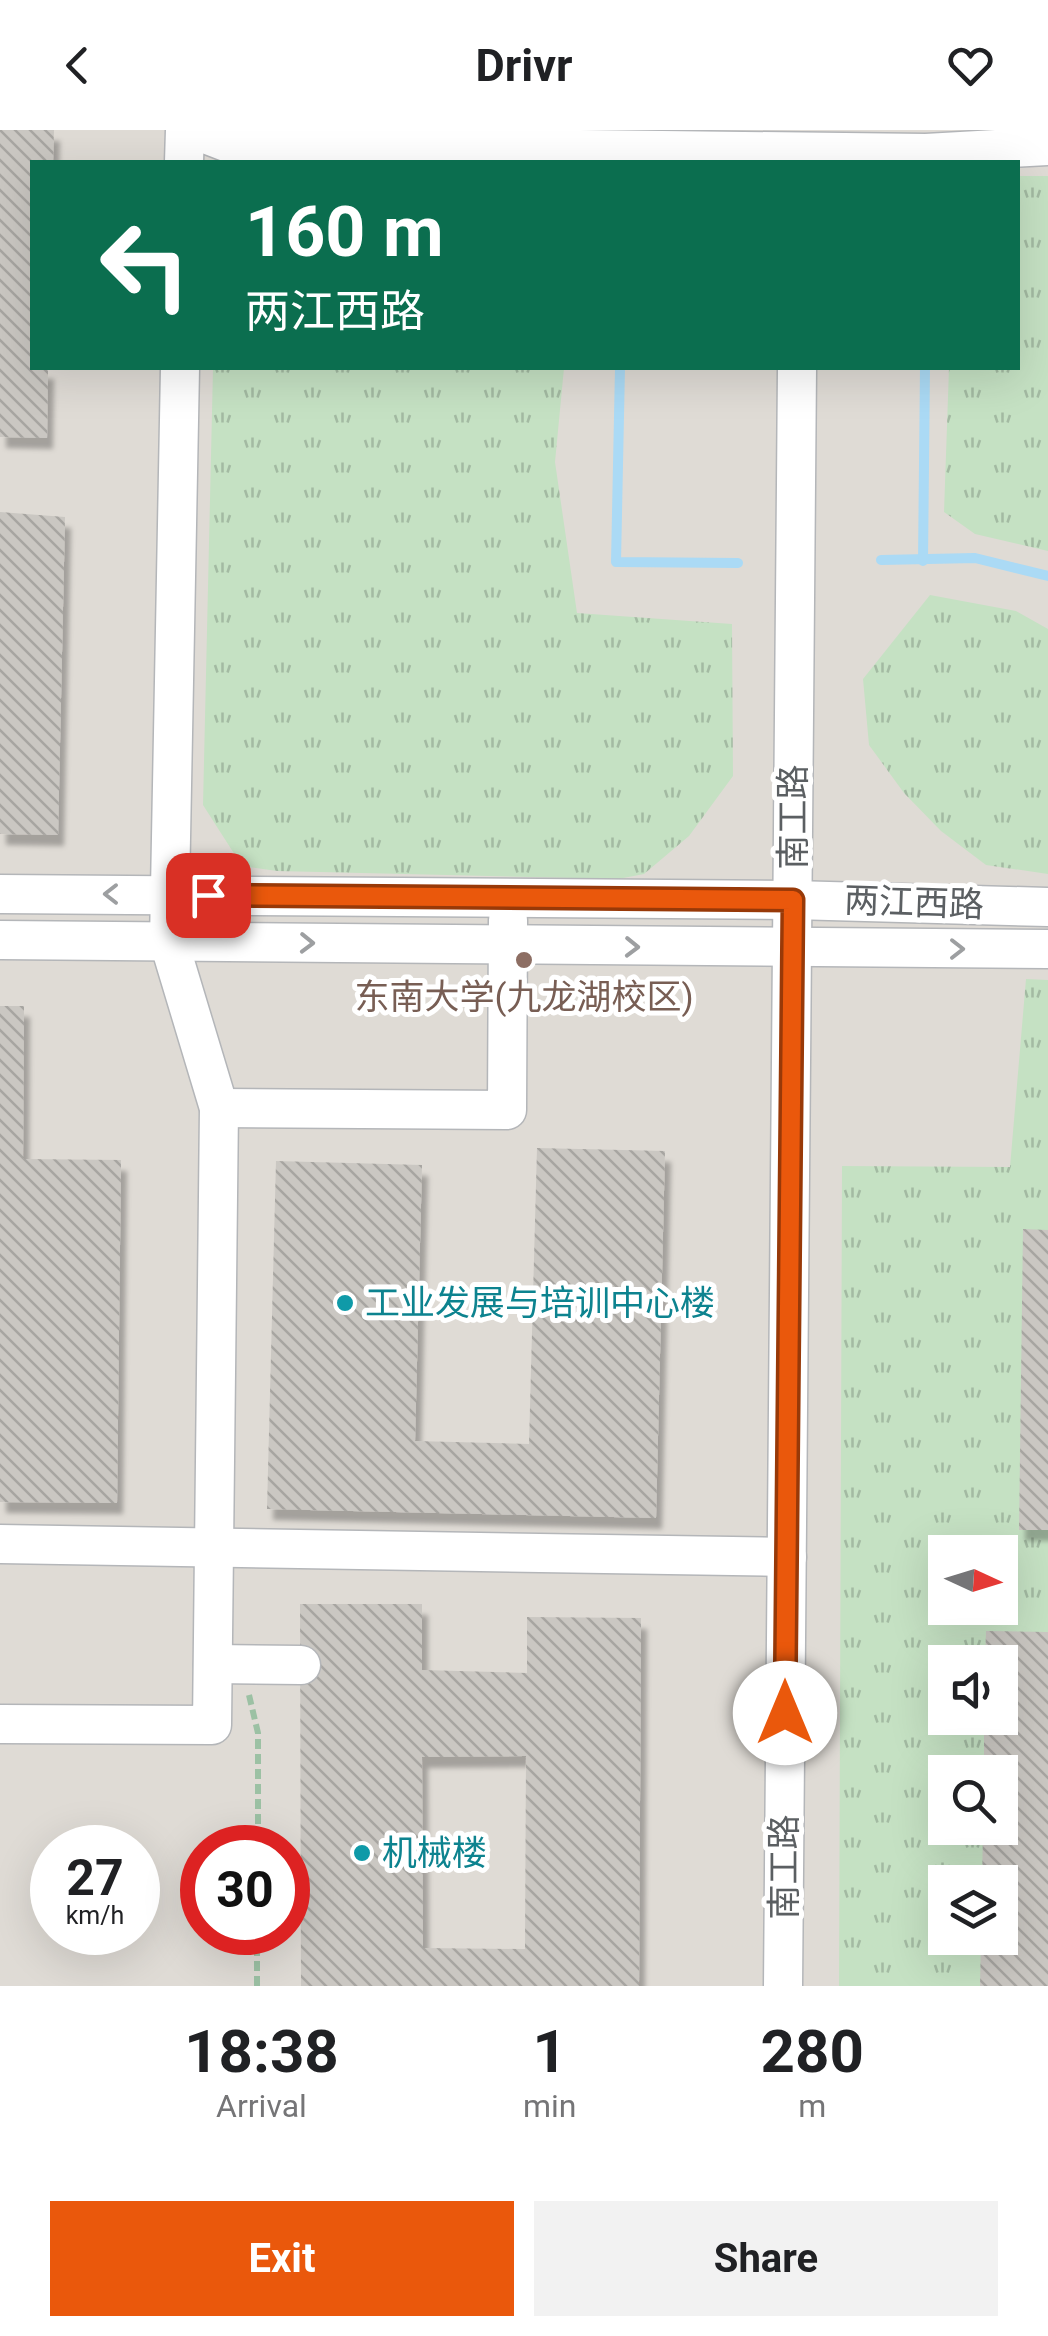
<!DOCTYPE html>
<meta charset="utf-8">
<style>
body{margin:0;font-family:Roboto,"Noto Sans SC",sans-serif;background:#f2f2f2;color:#202124;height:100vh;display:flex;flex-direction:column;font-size:38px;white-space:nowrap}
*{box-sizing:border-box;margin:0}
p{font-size:32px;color:#757577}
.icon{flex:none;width:55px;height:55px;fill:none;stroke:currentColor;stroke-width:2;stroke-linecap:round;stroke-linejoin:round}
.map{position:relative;height:1856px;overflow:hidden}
.sheet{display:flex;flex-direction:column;background:#fff;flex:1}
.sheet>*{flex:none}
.guide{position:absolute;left:30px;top:30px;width:990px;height:210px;border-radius:0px;box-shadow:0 10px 40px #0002;background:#0b6e4f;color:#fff;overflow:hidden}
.needle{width:65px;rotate:94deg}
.fabs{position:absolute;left:928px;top:1405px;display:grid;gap:20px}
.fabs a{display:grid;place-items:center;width:90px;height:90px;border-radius:0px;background:#fff;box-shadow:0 10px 40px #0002;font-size:50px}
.speed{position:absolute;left:30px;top:1695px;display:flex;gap:20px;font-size:50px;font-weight:700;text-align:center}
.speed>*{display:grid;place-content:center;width:130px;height:130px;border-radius:50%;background:#fff;box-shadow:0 10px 40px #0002;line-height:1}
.speed small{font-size:25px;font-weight:400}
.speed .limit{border:15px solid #d22;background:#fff;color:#111}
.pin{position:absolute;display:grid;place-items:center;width:85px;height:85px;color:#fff;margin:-42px;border-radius:20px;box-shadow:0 5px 15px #0006}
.me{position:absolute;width:110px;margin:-55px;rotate:0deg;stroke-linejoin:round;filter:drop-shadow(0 0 8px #0008)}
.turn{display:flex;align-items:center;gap:35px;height:210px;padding:0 50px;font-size:45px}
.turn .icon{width:130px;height:130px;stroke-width:2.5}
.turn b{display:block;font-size:70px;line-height:85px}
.eta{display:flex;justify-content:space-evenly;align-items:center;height:170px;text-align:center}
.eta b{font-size:60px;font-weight:700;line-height:70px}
.primary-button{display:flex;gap:20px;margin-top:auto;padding:20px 50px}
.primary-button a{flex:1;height:115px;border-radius:0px;background:#ea580c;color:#fff;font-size:40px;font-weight:700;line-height:115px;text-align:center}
.primary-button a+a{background:#f2f2f2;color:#202124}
header{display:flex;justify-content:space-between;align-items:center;height:130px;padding:0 50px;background:#fff;font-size:45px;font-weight:700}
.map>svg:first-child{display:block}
.education{fill:#dfdbd5;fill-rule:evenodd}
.grass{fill:url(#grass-tufts);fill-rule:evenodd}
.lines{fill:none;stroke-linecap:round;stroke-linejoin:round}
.stream{stroke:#abdaf5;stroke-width:10}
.building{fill:url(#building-back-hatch);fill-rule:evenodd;filter:url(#shadow)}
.minor-casing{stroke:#b4b6b9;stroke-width:41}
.path{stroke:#9cc1a4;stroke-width:6;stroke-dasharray:10 5;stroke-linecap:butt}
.minor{stroke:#fff;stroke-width:38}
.oneway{stroke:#9d9fa1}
.route-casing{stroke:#983908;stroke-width:25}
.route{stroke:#ea580c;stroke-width:18}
.education-dot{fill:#8d6e63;stroke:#fff;stroke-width:4}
.culture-dot{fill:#0f9aa8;stroke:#fff;stroke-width:4}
.labels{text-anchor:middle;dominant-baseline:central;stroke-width:10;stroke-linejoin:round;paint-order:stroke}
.street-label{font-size:35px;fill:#5b5f62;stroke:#fff}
.education-label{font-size:35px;fill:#785e54;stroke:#fff}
.culture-label{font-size:35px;fill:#0d838f;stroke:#fff;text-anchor:start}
</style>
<header><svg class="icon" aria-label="back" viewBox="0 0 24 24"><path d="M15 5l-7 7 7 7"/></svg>Drivr<svg class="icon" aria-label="heart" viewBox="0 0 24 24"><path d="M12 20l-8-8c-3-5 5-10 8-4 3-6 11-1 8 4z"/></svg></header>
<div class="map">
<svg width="1048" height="1856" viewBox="0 0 1048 1856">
<defs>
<pattern id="grass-tufts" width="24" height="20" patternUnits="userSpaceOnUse" patternTransform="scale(2.5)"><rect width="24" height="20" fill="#c5e1c3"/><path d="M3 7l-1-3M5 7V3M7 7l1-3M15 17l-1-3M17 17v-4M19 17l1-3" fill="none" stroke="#a3baa2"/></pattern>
<pattern id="building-back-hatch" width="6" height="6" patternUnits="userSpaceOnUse" patternTransform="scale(2.5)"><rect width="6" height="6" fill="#cac7c2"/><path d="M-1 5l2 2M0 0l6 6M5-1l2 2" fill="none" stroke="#a7a5a1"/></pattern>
<filter id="shadow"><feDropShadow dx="6" dy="11" stdDeviation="2.5" flood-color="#0004"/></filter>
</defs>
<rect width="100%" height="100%" fill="#eceae3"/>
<path class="education" d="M 0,0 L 1048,0 L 1048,1856 L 0,1856 ZM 32,32 L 1018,32 L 1018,238 L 32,238 ZM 945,1422 L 1000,1422 L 1000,1478 L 945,1478 ZM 945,1532 L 1000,1532 L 1000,1588 L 945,1588 ZM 945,1642 L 1000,1642 L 1000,1698 L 945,1698 ZM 52,1718 L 138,1718 L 138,1802 L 52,1802 ZM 202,1718 L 288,1718 L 288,1802 L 202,1802 ZM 945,1752 L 1000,1752 L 1000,1808 L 945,1808 Z"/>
<g class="grass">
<polygon points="1018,46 1048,46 1048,421 975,404 944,382 949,238 1018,238"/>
<polygon points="213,238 564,238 555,332 577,483 732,494 733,646 689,706 644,744 618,749 277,741 242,736 203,675"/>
<polygon points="930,465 1016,481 1048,499 1048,744 986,735 941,701 904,663 869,615 863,549"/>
<path d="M 1026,849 L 1048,850 L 1048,1856 L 839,1856 L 842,1036 L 1010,1037 ZM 945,1422 L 1000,1422 L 1000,1478 L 945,1478 ZM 945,1532 L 1000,1532 L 1000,1588 L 945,1588 ZM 945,1642 L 1000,1642 L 1000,1698 L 945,1698 ZM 945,1752 L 1000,1752 L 1000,1808 L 945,1808 Z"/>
</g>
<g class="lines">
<g class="stream">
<polyline points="620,238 616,432 738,433"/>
<polyline points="881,430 975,428 1048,446"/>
<polyline points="923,431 925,238"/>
</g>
</g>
<g class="building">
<polygon points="0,0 54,0 53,32 32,32 32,238 48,238 47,308 0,307"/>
<polygon points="0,382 65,387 58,705 0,704"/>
<polygon points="0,876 24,876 23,1029 121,1030 117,1373 0,1372"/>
<polygon points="537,1018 665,1021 656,1388 267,1379 276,1031 422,1035 415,1311 529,1314"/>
<polygon points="1023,1099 1048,1100 1048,1400 1019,1400"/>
<path d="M 300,1474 L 422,1474 L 422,1540 L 527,1543 L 527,1487 L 641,1488 L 639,1856 L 301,1856 ZM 526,1626 L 525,1819 L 423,1818 L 422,1627 Z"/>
<polygon points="986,1501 1048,1502 1048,1856 980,1856 981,1808 1000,1808 1000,1752 982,1752 983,1698 1000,1698 1000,1642 984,1642 984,1588 1000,1588 1000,1532 985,1532"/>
</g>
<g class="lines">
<defs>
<g id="minor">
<polyline points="195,0 234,15 926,23 1048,16"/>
<polyline points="184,32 185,0"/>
<polyline points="0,764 793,770 1048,777"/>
<polyline points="0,810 1048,819"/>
<polyline points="219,978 507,980 508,790"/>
<polyline points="0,1414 787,1427"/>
<polyline points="213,1534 301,1535"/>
<polyline points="0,1594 212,1595 219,978 169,812 180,238"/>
<polyline points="783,1856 797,238"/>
</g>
</defs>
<use href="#minor" class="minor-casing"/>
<g class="path">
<polyline points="249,1565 258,1603 258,1718"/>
<polyline points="257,1856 257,1802"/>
</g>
<use href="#minor" class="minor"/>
</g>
<defs><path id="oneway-chevron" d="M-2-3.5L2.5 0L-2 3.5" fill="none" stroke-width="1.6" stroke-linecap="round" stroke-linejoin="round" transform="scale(2.5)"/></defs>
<g class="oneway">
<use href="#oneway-chevron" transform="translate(111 764) rotate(-180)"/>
<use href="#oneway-chevron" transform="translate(307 813) rotate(1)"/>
<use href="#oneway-chevron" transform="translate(632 817) rotate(1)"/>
<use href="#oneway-chevron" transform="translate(957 819)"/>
</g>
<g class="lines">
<defs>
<polyline id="route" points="208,765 793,770 785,1583"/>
</defs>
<use href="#route" class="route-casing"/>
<use href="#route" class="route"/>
</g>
<circle class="education-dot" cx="524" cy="830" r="10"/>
<g class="culture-dot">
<circle cx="345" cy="1173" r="10"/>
<circle cx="362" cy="1723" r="10"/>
</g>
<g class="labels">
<g class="street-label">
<text transform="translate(793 687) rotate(-90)">南工路</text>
<text transform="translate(914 773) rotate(2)">两江西路</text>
<text transform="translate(784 1737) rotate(-90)">南工路</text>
</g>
<g class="education-label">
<text x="524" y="867">东南大学(九龙湖校区)</text>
</g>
<g class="culture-label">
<text x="365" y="1173">工业发展与培训中心楼</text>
<text x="382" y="1723">机械楼</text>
</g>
</g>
</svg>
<div class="fabs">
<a><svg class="needle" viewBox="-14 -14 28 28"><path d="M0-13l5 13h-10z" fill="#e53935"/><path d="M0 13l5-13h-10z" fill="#757577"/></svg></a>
<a><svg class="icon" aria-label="sound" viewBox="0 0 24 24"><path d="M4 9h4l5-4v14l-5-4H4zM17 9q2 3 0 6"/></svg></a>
<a><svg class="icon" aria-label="search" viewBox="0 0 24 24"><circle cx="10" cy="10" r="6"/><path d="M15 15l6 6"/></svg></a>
<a><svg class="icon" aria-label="layers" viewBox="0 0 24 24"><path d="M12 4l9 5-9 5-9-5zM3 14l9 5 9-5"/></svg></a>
</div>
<div class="speed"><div>27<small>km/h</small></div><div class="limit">30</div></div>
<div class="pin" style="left:208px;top:765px;background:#d93025"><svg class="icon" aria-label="arrive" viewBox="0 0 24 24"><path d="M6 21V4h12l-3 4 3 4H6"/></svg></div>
<svg class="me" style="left:785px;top:1583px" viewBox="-20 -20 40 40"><circle r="19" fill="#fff"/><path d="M0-13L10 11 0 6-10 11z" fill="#ea580c"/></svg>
<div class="guide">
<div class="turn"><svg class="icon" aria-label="left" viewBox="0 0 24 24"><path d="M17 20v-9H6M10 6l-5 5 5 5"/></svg><div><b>160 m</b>两江西路</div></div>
</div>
</div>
<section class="sheet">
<div class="eta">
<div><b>18:38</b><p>Arrival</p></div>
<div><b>1</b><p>min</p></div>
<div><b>280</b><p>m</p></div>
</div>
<div class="primary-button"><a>Exit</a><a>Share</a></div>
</section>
